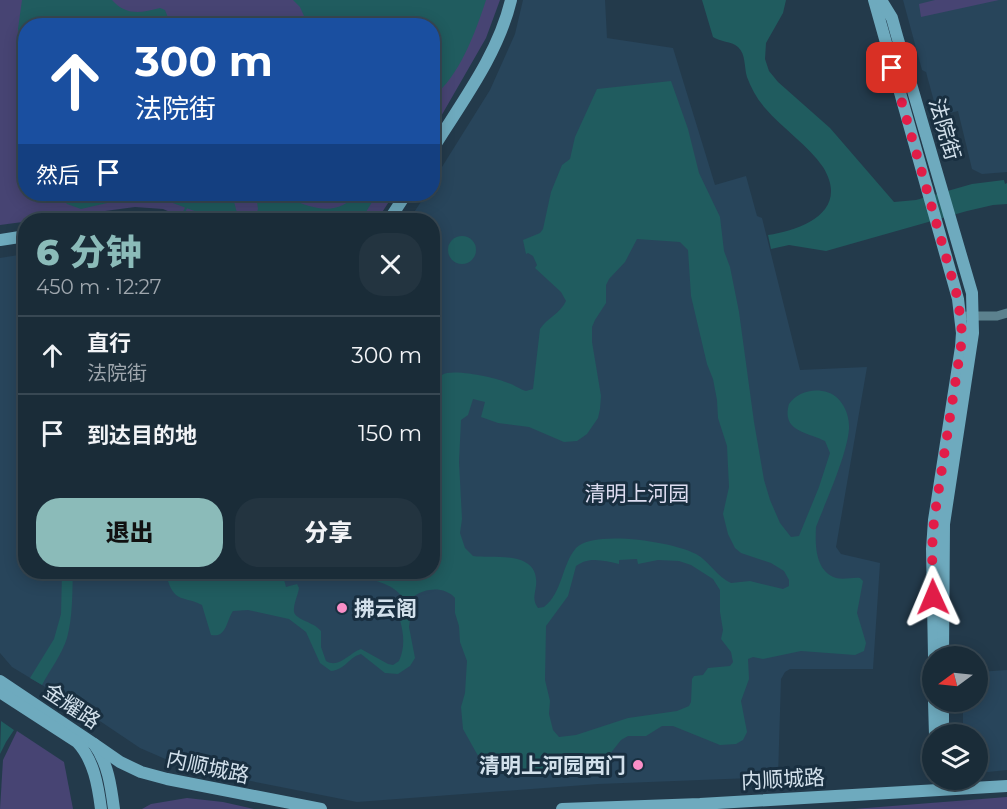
<!DOCTYPE html>
<html lang="zh">
<meta charset="utf-8">
<style>
body{margin:0;font-family:Montserrat,"Noto Sans SC",sans-serif;background:#233440;color:#f1f3f6;height:100vh;display:flex;flex-direction:column;font-size:22px;white-space:nowrap}
*{box-sizing:border-box;margin:0}
p{font-size:20px;color:#9fa7ae}
.icon{flex:none;width:33px;height:33px;fill:none;stroke:currentColor;stroke-width:2;stroke-linecap:round;stroke-linejoin:round}
.map{position:relative;flex:1;overflow:hidden}
.drawer{position:absolute;left:18px;top:213px;width:422px;height:366px;display:flex;flex-direction:column;background:#1a2c38;border-radius:24px;box-shadow:0 3px 15px #0003,0 0 0 2px #384853}
.drawer>*{flex:none}
.banner{position:absolute;left:18px;top:18px;width:422px;height:183px;border-radius:24px;box-shadow:0 3px 15px #0003,0 0 0 2px #384853;background:#1a4fa0;color:#fff;overflow:hidden}
.needle{width:39px;rotate:255deg}
.buttons{position:absolute;left:922px;top:646px;display:grid;gap:12px}
.buttons a{display:grid;place-items:center;width:66px;height:66px;border-radius:50%;background:#1a2c38;box-shadow:0 3px 15px #0003,0 0 0 2px #384853;font-size:30px}
.pin{position:absolute;display:grid;place-items:center;width:51px;height:51px;color:#fff;margin:-26px;border-radius:12px;box-shadow:0 3px 9px #0006}
.me{position:absolute;width:66px;margin:-33px;rotate:359deg;stroke-linejoin:round;filter:drop-shadow(0 0 4px #0008)}
.turn{display:flex;align-items:center;gap:21px;height:126px;padding:0 18px;font-size:27px}
.turn .icon{width:78px;height:78px;stroke-width:2.5}
.turn b{display:block;font-size:42px;line-height:51px}
.then{display:flex;align-items:center;height:57px;padding:0 18px;background:#0003;gap:12px;font-size:22px}
.round{display:grid;place-items:center;flex:none;width:63px;height:63px;border-radius:24px;background:#233440}
.overview{display:flex;align-items:center;justify-content:space-between;height:102px;padding:0 18px}
h1{font-size:36px;font-weight:800;line-height:45px;color:#8bbbb9}
.cta{display:flex;gap:12px;margin-top:auto;padding:12px 18px}
.cta a{flex:1;height:69px;border-radius:24px;background:#8bbbb9;color:#111;font-size:24px;font-weight:800;line-height:69px;text-align:center}
.cta a+a{background:#233440;color:#f1f3f6}
ul{padding:0;list-style:none}
li{display:flex;align-items:center;gap:18px;height:78px;padding:0 18px;border-top:2px solid #384853}
li div{flex:1}
li b{display:block;font-size:22px}
li em{font-style:normal}
.map>svg:first-child{display:block}
.built{fill:#28455b}
.green{fill:#474473}
.water{fill:#205c5f;fill-rule:evenodd}
.lines{fill:none;stroke-linecap:round;stroke-linejoin:round}
.stream{stroke:#205c5f;stroke-width:2}
.street{stroke:#5c818e;stroke-width:9}
.secondary{stroke:#6eaabe;stroke-width:12}
.route{stroke:#e11d48;stroke-width:10;stroke-dasharray:0 18}
.poi-dot{fill:#fa8fc7;stroke:#192f40;stroke-width:2}
.labels{text-anchor:middle;dominant-baseline:central;stroke-width:6;stroke-linejoin:round;paint-order:stroke}
.street-label{font-size:21px;fill:#d2e0eb;stroke:#192f40}
.park-label{font-size:21px;fill:#dcdcf0;stroke:#192f40}
.poi-label{font-size:21px;font-weight:bold;fill:#d2e0eb;stroke:#192f40;text-anchor:start}
</style>
<div class="map">
<svg width="1007" height="809" viewBox="0 0 1007 809">
<rect width="100%" height="100%" fill="#233a4b"/>
<g class="built">
<polygon points="523,0 605,0 607,38 673,48 715,185 746,176 757,216 762,218 800,370 867,367 836,547 841,554 880,563 873,669 790,669 785,672 781,679 778,777 598,784 357,802 205,772 170,761 140,748 85,711 12,667 0,653 0,258 25,254 26,572 432,572 432,220 409,220 426,194 432,194 432,183 490,90 515,34"/>
<polygon points="903,0 1007,0 1007,172 982,174 972,169 958,111 938,116 926,72 922,70"/>
<polygon points="1007,670 1007,770 988,772 978,769 978,735 963,735 963,702 978,702 978,672"/>
</g>
<g class="green">
<polygon points="0,0 500,0 486,38 432,132 432,26 26,26 26,194 394,194 377,220 189,220 163,209 135,207 0,225"/>
<polygon points="935,0 999,0 921,17 919,4"/>
<polygon points="17,731 64,762 73,809 0,809 3,760"/>
<polygon points="1007,797 1007,809 854,809"/>
<polygon points="187,798 223,802 254,809 142,809 151,804"/>
</g>
<g class="water">
<path d="M 22,0 L 112,0 C 126,16 141,13 160,8 L 165,10 L 171,25 L 26,26 L 25,68 L 18,29 Z"/>
<path d="M 293,0 L 486,0 C 476,31 459,78 432,97 L 432,26 L 308,25 L 300,7 Z"/>
<path d="M 702,0 L 786,0 L 783,13 L 766,43 L 765,59 L 769,71 L 778,82 L 830,128 L 894,202 L 916,200 L 972,184 L 1004,180 L 1005,184 L 1007,183 L 1007,204 L 993,205 L 967,211 L 826,251 L 789,245 L 771,249 L 768,235 C 803,230 850,211 823,167 C 808,145 783,129 765,108 C 757,99 751,88 747,77 C 744,67 746,54 738,47 C 731,41 720,42 713,37 Z"/>
<path d="M 671,81 L 688,129 L 699,173 L 720,217 L 724,251 L 730,267 L 739,312 L 754,422 L 764,480 L 770,500 L 780,523 L 791,537 L 799,536 L 819,487 L 830,453 L 825,441 C 808,432 781,432 789,404 C 796,394 809,389 822,391 C 840,393 850,412 849,429 C 847,455 826,501 816,527 C 815,545 815,571 836,578 C 844,580 853,577 860,578 L 863,581 L 857,613 L 866,643 L 864,651 L 855,655 L 801,651 L 763,659 L 753,657 L 748,659 L 749,679 L 741,701 L 747,732 L 743,740 L 736,744 L 720,745 L 673,726 L 662,726 L 646,736 L 628,736 L 621,740 L 602,764 L 590,770 L 579,772 L 496,773 L 477,754 L 463,729 L 461,707 L 465,693 L 467,661 L 460,642 L 459,626 L 455,613 L 455,598 C 444,586 425,588 413,597 L 409,627 L 415,658 L 410,666 L 398,674 L 385,673 L 361,654 C 349,657 345,670 331,671 L 320,663 L 306,632 L 289,619 L 248,610 L 233,611 C 226,621 227,638 211,635 L 202,605 C 185,596 175,603 168,581 L 170,572 L 282,572 L 286,587 L 297,584 L 299,588 C 298,595 293,605 294,612 C 296,620 314,622 321,631 L 321,647 L 326,661 C 339,669 349,653 361,649 L 388,664 L 393,665 L 399,661 C 405,647 404,635 400,620 C 399,615 403,611 403,606 C 405,590 385,584 374,580 L 368,572 L 432,572 L 432,406 C 434,398 435,380 442,375 C 452,368 497,378 508,383 C 515,385 519,389 526,391 L 533,389 L 540,329 C 547,318 560,314 566,301 L 561,292 L 535,268 L 537,265 L 533,256 L 528,253 L 526,254 L 523,240 L 540,233 L 543,229 L 551,192 L 562,165 L 570,159 L 575,137 L 597,89 ZM 637,239 L 680,242 L 688,250 L 691,296 L 707,364 L 713,379 L 717,400 L 718,418 L 727,446 L 729,487 L 723,514 L 728,534 L 735,548 L 741,553 L 771,563 L 784,571 L 789,580 L 789,586 L 783,589 L 750,581 L 731,583 C 718,578 709,561 696,554 C 675,542 593,529 576,548 C 561,566 563,592 544,607 L 538,608 C 532,600 535,594 536,586 C 540,549 493,559 473,556 L 465,548 L 460,533 L 462,519 L 459,462 L 461,420 L 468,415 L 473,399 L 485,402 L 481,417 L 498,423 L 529,427 L 564,442 L 577,441 L 587,434 L 598,418 L 600,409 L 601,396 L 592,342 L 592,327 L 595,320 L 606,303 L 606,285 L 609,279 L 625,262 ZM 637,559 L 638,564 L 658,560 L 679,561 L 691,565 L 713,579 L 720,590 L 720,612 L 723,630 L 721,639 L 731,652 L 733,662 L 730,666 L 708,668 L 703,675 L 694,676 L 692,679 L 691,702 L 689,706 L 677,711 L 628,718 L 576,735 L 559,737 L 553,730 L 549,714 L 550,701 L 545,680 L 546,626 L 568,596 L 576,566 C 590,556 604,561 619,564 L 619,560 Z"/>
<path d="M 58,194 L 83,194 L 100,198 L 115,194 L 232,194 L 237,213 L 249,216 L 256,215 L 258,209 L 256,194 L 290,194 C 295,202 300,203 309,206 C 327,211 344,210 356,194 L 377,194 L 361,220 L 293,220 L 279,218 L 245,220 L 200,213 L 162,199 L 142,195 L 81,209 L 67,204 Z"/>
<circle cx="462" cy="250" r="14"/>
<path d="M 62,572 L 73,572 C 72,594 73,616 67,638 C 62,654 50,670 42,685 L 30,678 L 54,639 L 61,614 Z"/>
<polygon points="1,721 14,730 6,742 0,754"/>
</g>
<g class="lines">
<polyline class="stream" points="184,212 186,208"/>
<polyline class="street" points="967,316 997,316 1007,313"/>
<g class="secondary">
<polyline points="874,0 958,299 962,333 961,347 934,520 932,549 934,657"/>
<polyline points="881,0 892,18 897,36 972,293 973,333 944,524 943,657"/>
<path d="M 432,150 C 461,103 498,55 511,0"/>
<polyline points="112,220 130,218 156,220"/>
<polyline points="389,220 406,194"/>
<polyline points="0,240 26,236"/>
<path d="M 0,681 L 94,744 C 108,763 111,786 114,809"/>
<path d="M 0,692 L 77,742 C 94,760 98,786 101,809"/>
<polyline points="934,702 935,735"/>
<polyline points="943,702 943,735"/>
<polyline points="94,744 120,762 141,772 167,779 321,809"/>
<polyline points="562,809 700,804 1007,786"/>
</g>
</g>
<g class="lines">
<polyline class="route" points="892,68 958,299 962,333 961,346 934,520 932,549 933,597"/>
</g>
<g class="poi-dot">
<circle cx="342" cy="608" r="6"/>
<circle cx="638" cy="765" r="6"/>
</g>
<g class="labels">
<g class="street-label">
<text transform="translate(945 129) rotate(74)">法院街</text>
<text transform="translate(72 706) rotate(34)">金耀路</text>
<text transform="translate(208 767) rotate(12)">内顺城路</text>
<text transform="translate(783 779) rotate(-3)">内顺城路</text>
</g>
<g class="park-label">
<text x="637" y="493">清明上河园</text>
</g>
<g class="poi-label">
<text x="354" y="608">拂云阁</text>
<text x="626" y="765" text-anchor="end">清明上河园西门</text>
</g>
</g>
</svg>
<div class="buttons">
<a><svg class="needle" viewBox="-14 -14 28 28"><path d="M0-13l5 13h-10z" fill="#e53935"/><path d="M0 13l5-13h-10z" fill="#9fa7ae"/></svg></a>
<a><svg class="icon" aria-label="layers" viewBox="0 0 24 24"><path d="M12 4l9 5-9 5-9-5zM3 14l9 5 9-5"/></svg></a>
</div>
<div class="pin" style="left:892px;top:68px;background:#d93025"><svg class="icon" aria-label="arrive" viewBox="0 0 24 24"><path d="M6 21V4h12l-3 4 3 4H6"/></svg></div>
<svg class="me" style="left:933px;top:597px" viewBox="-20 -20 40 40"><path d="M0-17L14 15 0 8-14 15z" fill="#e11d48" stroke="#fff" stroke-width="4"/></svg>
<div class="banner">
<div class="turn"><svg class="icon" aria-label="ahead" viewBox="0 0 24 24"><path d="M12 20V5M6 11l6-6 6 6"/></svg><div><b>300 m</b>法院街</div></div>
<div class="then">然后<svg class="icon" aria-label="arrive" viewBox="0 0 24 24"><path d="M6 21V4h12l-3 4 3 4H6"/></svg></div>
</div>
<section class="drawer">
<div class="overview"><div><h1>6 分钟</h1><p>450 m · 12:27</p></div><a class="round"><svg class="icon" aria-label="close" viewBox="0 0 24 24"><path d="M6 6l12 12M18 6L6 18"/></svg></a></div>
<ul>
<li><svg class="icon" aria-label="ahead" viewBox="0 0 24 24"><path d="M12 20V5M6 11l6-6 6 6"/></svg><div><b>直行</b><p>法院街</p></div><em>300 m</em></li>
<li><svg class="icon" aria-label="arrive" viewBox="0 0 24 24"><path d="M6 21V4h12l-3 4 3 4H6"/></svg><div><b>到达目的地</b></div><em>150 m</em></li>
</ul>
<div class="cta"><a>退出</a><a>分享</a></div>
</section>
</div>
